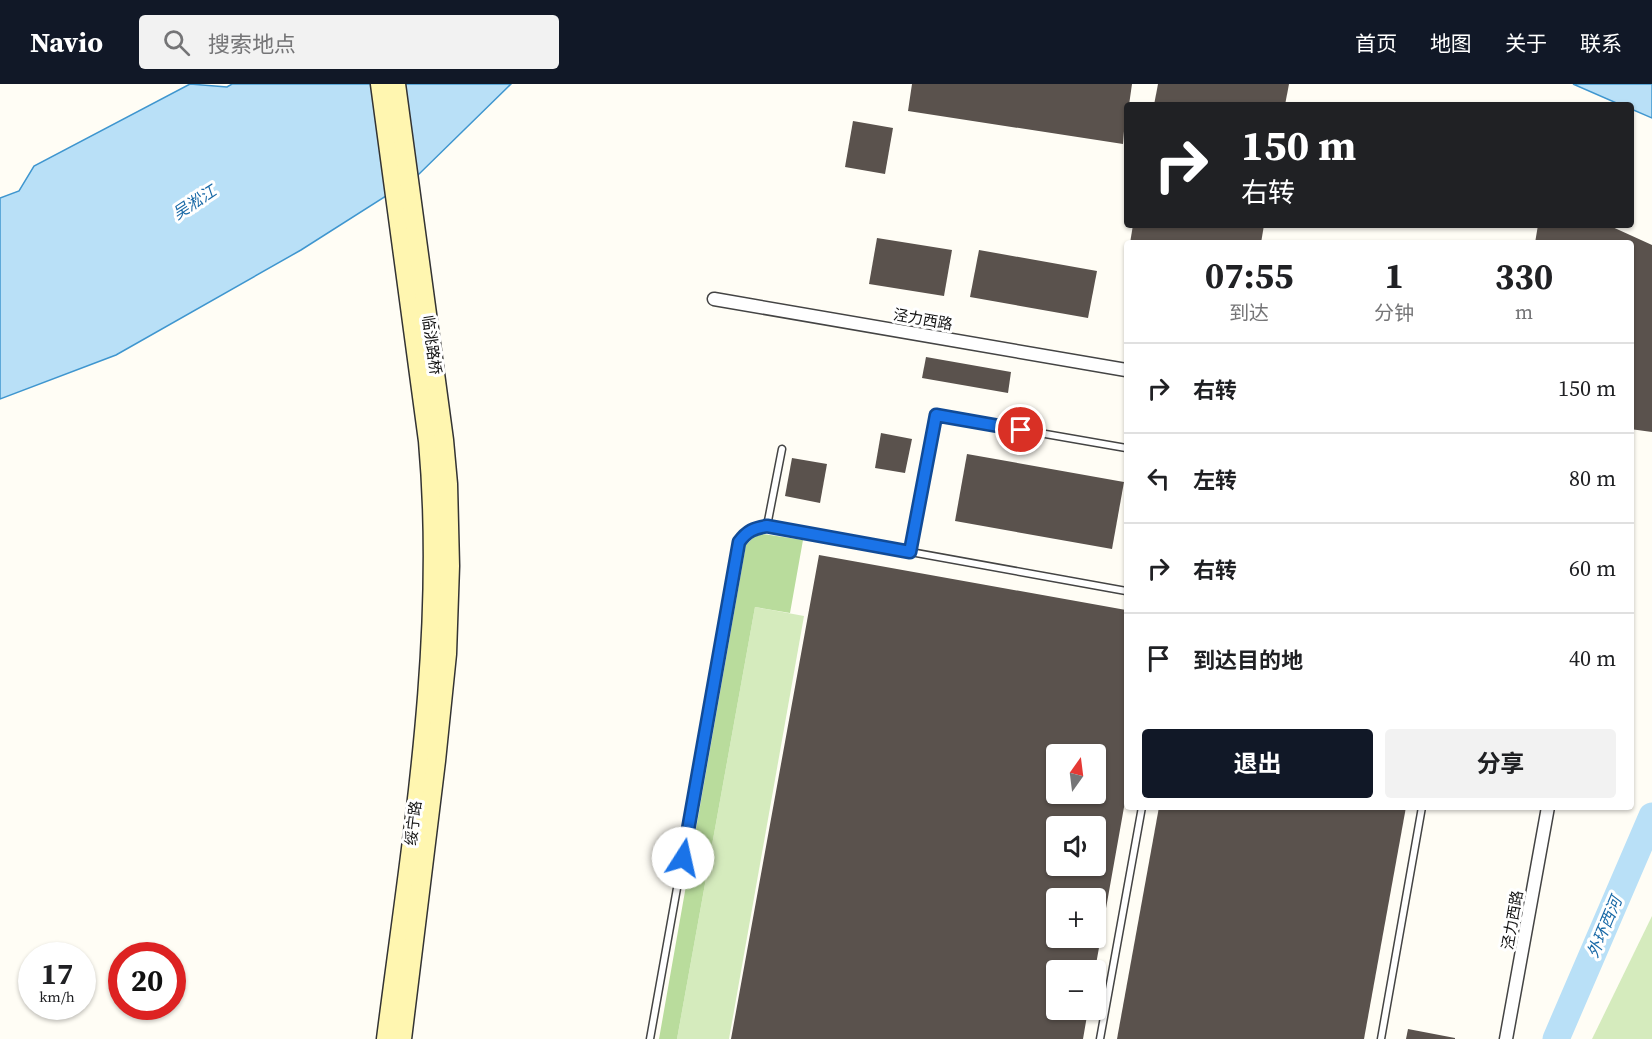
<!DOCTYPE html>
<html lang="zh">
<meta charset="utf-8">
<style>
body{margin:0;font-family:"Source Serif 4","Noto Sans SC",serif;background:#f2f2f2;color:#202124;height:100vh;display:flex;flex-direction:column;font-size:22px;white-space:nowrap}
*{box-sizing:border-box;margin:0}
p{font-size:20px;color:#757577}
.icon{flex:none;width:33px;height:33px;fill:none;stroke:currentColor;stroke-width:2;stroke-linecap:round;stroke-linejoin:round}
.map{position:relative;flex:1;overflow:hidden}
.panel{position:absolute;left:1124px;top:156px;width:510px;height:570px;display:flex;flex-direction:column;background:#fff;border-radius:6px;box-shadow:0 2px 4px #0004}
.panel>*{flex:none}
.hud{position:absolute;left:1124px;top:18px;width:510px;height:126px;border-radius:6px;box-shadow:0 2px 4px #0004;background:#202124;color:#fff;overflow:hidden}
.needle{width:39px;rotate:14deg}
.controls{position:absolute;left:1046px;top:660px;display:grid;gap:12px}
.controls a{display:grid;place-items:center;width:60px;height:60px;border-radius:6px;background:#fff;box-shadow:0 2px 4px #0004;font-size:30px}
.speed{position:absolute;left:18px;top:858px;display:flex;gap:12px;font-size:30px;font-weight:700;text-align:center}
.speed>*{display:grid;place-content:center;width:78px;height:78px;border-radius:50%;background:#fff;box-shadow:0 2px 4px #0004;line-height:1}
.speed small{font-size:15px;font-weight:400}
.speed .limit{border:9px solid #d22;background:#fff;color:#111}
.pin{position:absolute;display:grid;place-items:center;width:51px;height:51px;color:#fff;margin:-26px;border:3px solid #fff;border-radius:50%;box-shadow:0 2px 6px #0007}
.me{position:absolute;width:66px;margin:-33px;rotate:10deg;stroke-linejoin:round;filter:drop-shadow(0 0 4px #0008)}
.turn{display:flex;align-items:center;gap:21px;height:126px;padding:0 18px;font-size:27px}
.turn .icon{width:78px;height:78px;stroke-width:2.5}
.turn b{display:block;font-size:42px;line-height:51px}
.eta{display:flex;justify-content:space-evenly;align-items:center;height:102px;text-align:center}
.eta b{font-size:36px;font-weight:700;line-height:42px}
.primary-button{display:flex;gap:12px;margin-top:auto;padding:12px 18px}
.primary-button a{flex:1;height:69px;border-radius:6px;background:#111827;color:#fff;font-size:24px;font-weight:700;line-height:69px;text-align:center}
.primary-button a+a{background:#f2f2f2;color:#202124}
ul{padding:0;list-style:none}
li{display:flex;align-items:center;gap:18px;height:90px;padding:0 18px;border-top:2px solid #e0e0e0}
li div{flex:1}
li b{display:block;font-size:22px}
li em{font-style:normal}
header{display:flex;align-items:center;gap:36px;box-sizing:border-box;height:84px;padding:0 30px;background:#111827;color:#fff}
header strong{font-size:28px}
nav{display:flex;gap:33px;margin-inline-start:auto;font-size:21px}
.search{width:420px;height:54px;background:#f2f2f2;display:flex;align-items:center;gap:15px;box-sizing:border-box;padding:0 21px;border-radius:6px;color:#757577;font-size:22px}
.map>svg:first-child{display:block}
.green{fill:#d5ebbd}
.forest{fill:#b9dc9c}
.water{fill:#b9e0f7;stroke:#3f96cf;stroke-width:1.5}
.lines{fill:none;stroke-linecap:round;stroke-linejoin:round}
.river{stroke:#b9e0f7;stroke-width:27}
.building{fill:#5a524d;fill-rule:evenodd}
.service-casing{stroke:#444;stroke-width:9}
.minor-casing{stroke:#444;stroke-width:15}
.secondary-casing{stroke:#333;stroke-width:21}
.service{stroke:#fff;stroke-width:6}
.minor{stroke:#fff;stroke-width:12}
.secondary{stroke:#fff6b0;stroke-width:18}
.route-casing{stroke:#114b97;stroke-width:15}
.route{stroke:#1a73e8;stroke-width:10}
.labels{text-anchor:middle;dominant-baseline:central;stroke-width:6;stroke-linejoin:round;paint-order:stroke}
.street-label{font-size:15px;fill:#111;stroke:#fff}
.water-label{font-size:16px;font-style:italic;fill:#1768a6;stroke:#fff}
</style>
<header>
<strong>Navio</strong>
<div class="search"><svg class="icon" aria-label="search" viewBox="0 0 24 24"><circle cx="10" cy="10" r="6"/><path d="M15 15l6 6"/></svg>搜索地点</div>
<nav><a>首页</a><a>地图</a><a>关于</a><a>联系</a></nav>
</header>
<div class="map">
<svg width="1652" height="955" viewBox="0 0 1652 955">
<rect width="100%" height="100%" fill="#fffdf5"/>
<g class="green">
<polygon points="755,523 804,532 729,955 677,955"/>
<polygon points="1652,832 1652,955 1592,955"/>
</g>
<polygon class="forest" points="763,450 803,456 790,529 755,523 677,955 659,955 746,461 754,453"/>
<g class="water">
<polygon points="190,0 227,3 232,0 511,0 416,93 301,166 116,271 0,315 0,114 19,107 34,82"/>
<polygon points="1573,0 1652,0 1652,34 1631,25 1630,21 1621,21"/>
</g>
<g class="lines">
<polyline class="river" points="1556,955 1652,732"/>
</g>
<g class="building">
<polygon points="912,0 1132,0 1129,21 1126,21 1123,60 908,27"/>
<polygon points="1158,0 1289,0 1285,21 1154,21"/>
<polygon points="853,37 893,44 885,90 845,83"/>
<polygon points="1133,141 1264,141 1261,159 1130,159"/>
<polygon points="1538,141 1608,141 1652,161 1652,348 1630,345 1630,159 1535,159"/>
<polygon points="877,154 952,166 944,212 869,200"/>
<polygon points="979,166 1097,187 1088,234 970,213"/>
<polygon points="926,273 1011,288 1008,309 922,294"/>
<polygon points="881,349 912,355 905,389 875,384"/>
<polygon points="967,370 1124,398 1112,465 955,437"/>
<polygon points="792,374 827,380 820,419 785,412"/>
<path d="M 819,471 L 1126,526 L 1126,712 L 1095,886 L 1056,886 L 1056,926 L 1088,926 L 1083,955 L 731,955 ZM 1056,670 L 1095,670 L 1095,710 L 1056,710 ZM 1056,742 L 1095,742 L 1095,782 L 1056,782 ZM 1056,814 L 1095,814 L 1095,854 L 1056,854 Z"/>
<polygon points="1159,723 1406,723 1364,955 1117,955"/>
<polygon points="1408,945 1455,954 1455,955 1406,955"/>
</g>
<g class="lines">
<defs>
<g id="service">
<polyline points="767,442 782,365"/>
<polyline points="910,468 936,331 1126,364"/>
<path d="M 650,955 L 739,458 C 747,447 754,444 767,442 L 1126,507"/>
<polyline points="1100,955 1142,723"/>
<polyline points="1381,955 1422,723"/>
</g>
<g id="minor">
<polyline points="714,215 1126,286"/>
<polyline points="1506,955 1548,723"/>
</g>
<g id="secondary">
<path d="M 380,0 L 428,357 C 446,558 411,757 386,955"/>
<polyline points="396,0 444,356 448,400 450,482 447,570 436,677 402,955"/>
</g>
</defs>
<use href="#service" class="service-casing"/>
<use href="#minor" class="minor-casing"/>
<use href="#secondary" class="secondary-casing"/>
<use href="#service" class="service"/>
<use href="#minor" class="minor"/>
<use href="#secondary" class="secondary"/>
</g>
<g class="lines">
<defs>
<path id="route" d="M 683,774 L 739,458 C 747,447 754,444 767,442 L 910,468 L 936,331 L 1021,346"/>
</defs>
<use href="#route" class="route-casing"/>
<use href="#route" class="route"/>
</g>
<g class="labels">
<g class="street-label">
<text transform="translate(923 235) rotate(10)">泾力西路</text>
<text transform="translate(432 261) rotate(82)">临洮路桥</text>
<text transform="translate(413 739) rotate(-83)">绥宁路</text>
<text transform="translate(1512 836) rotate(-80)">泾力西路</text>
</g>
<g class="water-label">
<text transform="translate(194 118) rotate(-33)">吴淞江</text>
<text transform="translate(1604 843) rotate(-67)">外环西河</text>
</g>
</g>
</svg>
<div class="controls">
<a><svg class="needle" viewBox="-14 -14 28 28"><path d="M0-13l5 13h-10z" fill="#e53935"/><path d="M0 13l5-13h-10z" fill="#757577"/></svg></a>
<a><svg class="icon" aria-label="sound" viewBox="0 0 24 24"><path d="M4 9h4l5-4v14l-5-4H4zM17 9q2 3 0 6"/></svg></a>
<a>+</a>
<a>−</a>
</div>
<div class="speed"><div>17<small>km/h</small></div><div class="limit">20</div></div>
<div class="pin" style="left:1021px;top:346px;background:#d93025"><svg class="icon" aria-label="arrive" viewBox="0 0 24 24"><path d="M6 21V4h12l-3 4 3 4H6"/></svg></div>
<svg class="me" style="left:683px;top:774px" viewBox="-20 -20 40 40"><circle r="19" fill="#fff"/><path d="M0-13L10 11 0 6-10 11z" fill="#1a73e8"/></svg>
<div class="hud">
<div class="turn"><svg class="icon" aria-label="right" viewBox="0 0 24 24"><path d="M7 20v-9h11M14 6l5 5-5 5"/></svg><div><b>150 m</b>右转</div></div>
</div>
<section class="panel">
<div class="eta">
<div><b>07:55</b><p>到达</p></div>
<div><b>1</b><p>分钟</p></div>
<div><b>330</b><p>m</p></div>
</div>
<ul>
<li><svg class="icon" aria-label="right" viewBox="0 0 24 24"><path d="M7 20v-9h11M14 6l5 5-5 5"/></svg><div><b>右转</b></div><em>150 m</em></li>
<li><svg class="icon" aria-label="left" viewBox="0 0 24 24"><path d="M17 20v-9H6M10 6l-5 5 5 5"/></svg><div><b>左转</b></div><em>80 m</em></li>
<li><svg class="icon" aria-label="right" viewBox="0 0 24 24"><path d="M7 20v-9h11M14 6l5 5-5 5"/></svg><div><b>右转</b></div><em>60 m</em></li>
<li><svg class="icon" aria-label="arrive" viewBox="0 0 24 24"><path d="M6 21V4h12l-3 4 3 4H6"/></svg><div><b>到达目的地</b></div><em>40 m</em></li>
</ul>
<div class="primary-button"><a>退出</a><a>分享</a></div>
</section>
</div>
